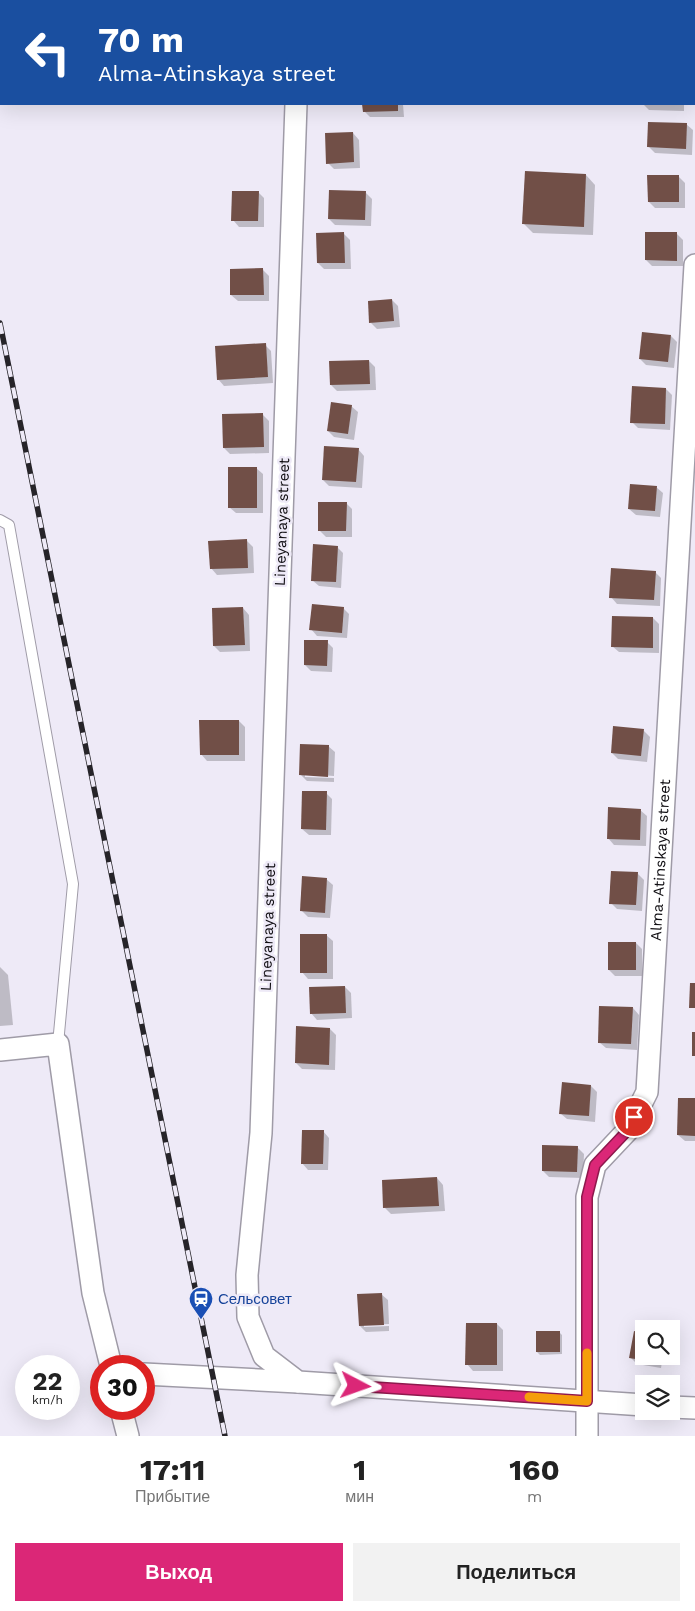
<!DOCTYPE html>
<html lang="ru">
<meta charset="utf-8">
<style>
body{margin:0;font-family:"Work Sans",sans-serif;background:#f2f2f2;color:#222;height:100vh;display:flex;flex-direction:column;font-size:19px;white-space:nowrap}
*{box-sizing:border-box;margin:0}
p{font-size:16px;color:#767676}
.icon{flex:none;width:28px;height:28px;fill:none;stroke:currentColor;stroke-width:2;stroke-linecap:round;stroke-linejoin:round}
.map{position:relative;height:1436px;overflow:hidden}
.sheet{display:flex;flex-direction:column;background:#fff;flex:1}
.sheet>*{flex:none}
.guide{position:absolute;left:0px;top:0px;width:695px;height:105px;box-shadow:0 5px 20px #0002;background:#1a4fa0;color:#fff;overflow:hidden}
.buttons{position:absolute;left:635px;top:1320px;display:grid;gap:10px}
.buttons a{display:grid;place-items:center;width:45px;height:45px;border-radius:0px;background:#fff;box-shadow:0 5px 20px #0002;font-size:25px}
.speed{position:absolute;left:15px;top:1355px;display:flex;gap:10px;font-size:25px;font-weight:700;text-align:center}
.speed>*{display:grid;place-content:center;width:65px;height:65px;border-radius:50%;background:#fff;box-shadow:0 5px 20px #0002;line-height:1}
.speed small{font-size:12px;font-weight:400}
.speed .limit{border:8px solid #d22;background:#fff;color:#111}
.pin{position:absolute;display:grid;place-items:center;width:42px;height:42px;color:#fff;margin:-21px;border:2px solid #fff;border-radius:50%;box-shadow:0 1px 5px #0007}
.me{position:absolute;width:55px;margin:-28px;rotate:94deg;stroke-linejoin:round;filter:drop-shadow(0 0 4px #0008)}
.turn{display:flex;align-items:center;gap:18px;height:105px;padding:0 15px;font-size:22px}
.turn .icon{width:65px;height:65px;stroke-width:2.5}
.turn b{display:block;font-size:35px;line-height:42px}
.eta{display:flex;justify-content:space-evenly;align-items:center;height:85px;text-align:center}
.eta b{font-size:30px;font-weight:700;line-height:35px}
.action{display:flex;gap:10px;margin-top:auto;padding:10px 15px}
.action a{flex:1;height:58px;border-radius:0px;background:#db2777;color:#fff;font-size:20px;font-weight:700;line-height:58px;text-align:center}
.action a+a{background:#f2f2f2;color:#222}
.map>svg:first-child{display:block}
.shadow{fill:#0003}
.building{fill:#714f47}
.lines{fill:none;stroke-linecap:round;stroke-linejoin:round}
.service-casing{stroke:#9f9ba7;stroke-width:12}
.minor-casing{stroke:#9f9ba7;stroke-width:24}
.service{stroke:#fff;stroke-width:10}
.minor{stroke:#fff;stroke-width:21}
.rail-casing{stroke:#262429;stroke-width:5.5}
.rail{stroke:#eeeaf7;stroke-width:4;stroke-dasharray:11;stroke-linecap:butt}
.route-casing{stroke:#8e194d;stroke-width:12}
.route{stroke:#db2777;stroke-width:9}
.slow{stroke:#f59e0b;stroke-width:9}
.labels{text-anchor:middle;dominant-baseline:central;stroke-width:5;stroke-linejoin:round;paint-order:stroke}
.street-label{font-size:15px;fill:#0f0d11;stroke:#eeeaf7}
.transit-label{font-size:15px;fill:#164399;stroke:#eeeaf7;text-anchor:start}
</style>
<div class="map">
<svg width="695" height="1436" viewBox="0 0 695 1436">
<rect width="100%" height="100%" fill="#eeeaf7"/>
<g class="shadow">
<polygon points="337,0 369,0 369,1 338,1"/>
<polygon points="364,104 403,104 404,117 370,117 364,111"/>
<polygon points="643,104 684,104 684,111 649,110"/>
<polygon points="686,124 693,130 692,155 655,153 649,147"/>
<polygon points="353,133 359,140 360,168 334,169 328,163"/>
<polygon points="586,175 595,185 593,235 533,233 524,224"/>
<polygon points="678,176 685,183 685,208 655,208 649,202"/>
<polygon points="258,192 264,198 264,227 239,227 233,220"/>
<polygon points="366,193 372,199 371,226 335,225 329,219"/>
<polygon points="344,234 350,240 351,269 324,269 318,263"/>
<polygon points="677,234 683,240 683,266 652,266 646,260"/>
<polygon points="262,269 269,276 269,301 238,301 231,295"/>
<polygon points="392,300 398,306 400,327 377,329 371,323"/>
<polygon points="671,336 677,342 674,368 646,365 640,359"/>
<polygon points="265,345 271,351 273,383 224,386 218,379"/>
<polygon points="369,361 375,367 376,390 337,391 331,385"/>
<polygon points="666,389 672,395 670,430 638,428 632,422"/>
<polygon points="351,406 358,412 354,440 334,437 328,431"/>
<polygon points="262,414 269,421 269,453 230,454 224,448"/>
<polygon points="358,449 364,456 362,488 329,486 323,480"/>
<polygon points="256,468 263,474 263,513 236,513 229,507"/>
<polygon points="656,487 663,493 660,517 636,515 629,509"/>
<polygon points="346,503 352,509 352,537 326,537 319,530"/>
<polygon points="246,540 253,547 254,573 217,575 211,568"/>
<polygon points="337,547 343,553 341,588 319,586 312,580"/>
<polygon points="655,572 661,578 660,606 617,604 611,597"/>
<polygon points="243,608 249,615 250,651 220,652 214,646"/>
<polygon points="343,608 349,614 347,638 317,636 311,629"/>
<polygon points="653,618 659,624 659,653 619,652 612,646"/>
<polygon points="327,642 333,648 332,672 311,671 305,665"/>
<polygon points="239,721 245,727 245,761 207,761 201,754"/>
<polygon points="643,730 650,737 647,762 618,759 612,753"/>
<polygon points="328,746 335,752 334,776 305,774 305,777 334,778 334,782 307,781 301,775"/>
<polygon points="326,793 332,799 331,835 309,835 302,829"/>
<polygon points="640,810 647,816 646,846 614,845 608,838"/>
<polygon points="637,873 644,880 642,911 617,909 611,903"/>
<polygon points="326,879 333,885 330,918 308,917 301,910"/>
<polygon points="326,935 333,941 333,979 308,979 302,972"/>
<polygon points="636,943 642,949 642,976 615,976 609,970"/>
<polygon points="0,967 8,975 13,1025 0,1026"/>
<polygon points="345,987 351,993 352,1018 317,1020 311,1013"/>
<polygon points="633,1008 639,1015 637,1050 606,1048 599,1042"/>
<polygon points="330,1029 336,1035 335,1070 302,1069 296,1063"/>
<polygon points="591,1086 597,1092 595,1122 567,1119 560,1113"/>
<polygon points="695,1099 695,1141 685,1141 678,1135"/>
<polygon points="323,1131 329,1138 328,1170 308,1170 302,1163"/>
<polygon points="577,1147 584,1154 583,1178 549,1177 543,1171"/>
<polygon points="437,1178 443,1185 445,1211 391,1214 385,1208"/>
<polygon points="381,1294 388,1300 389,1324 364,1325 364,1327 389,1326 389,1331 366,1332 360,1326"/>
<polygon points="497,1324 503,1330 503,1371 473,1371 467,1364"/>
<polygon points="559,1332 562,1335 562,1354 540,1355 537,1352"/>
<polygon points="644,1356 663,1356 661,1368 637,1364 631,1358"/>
</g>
<g class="building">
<polygon points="362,104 398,104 398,111 363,112"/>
<polygon points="648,122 687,123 686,149 647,147"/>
<polygon points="353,132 354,162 326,164 325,133"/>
<polygon points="525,171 586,174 584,227 522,224"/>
<polygon points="647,175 679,175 679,202 648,202"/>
<polygon points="329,190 366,191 365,220 328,219"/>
<polygon points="232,191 259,191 258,221 231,221"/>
<polygon points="344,232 345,263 317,263 316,233"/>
<polygon points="645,232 677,232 677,261 645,260"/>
<polygon points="263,268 264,295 230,295 230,269"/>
<polygon points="392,299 394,321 369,323 368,301"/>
<polygon points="642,332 671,335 668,362 639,359"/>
<polygon points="266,343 268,377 217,380 215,346"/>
<polygon points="369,360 370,384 330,385 329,361"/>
<polygon points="632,386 666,388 665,424 630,423"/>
<polygon points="331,402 352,405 348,434 327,431"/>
<polygon points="263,413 264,447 223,448 222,414"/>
<polygon points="324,446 359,448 356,482 322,480"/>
<rect x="228" y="467" width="29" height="41"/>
<polygon points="630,484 657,486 655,511 628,509"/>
<polygon points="318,502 347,502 346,531 318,531"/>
<polygon points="247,539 248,568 210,569 208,541"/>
<polygon points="313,544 338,546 336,582 311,581"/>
<polygon points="611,568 656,571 654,600 609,598"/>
<polygon points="312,604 344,607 342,633 309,630"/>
<polygon points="243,607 245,645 213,646 212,608"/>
<polygon points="612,616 653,617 653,648 611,647"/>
<polygon points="304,640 328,640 327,666 304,665"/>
<polygon points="199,720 239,720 239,755 200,755"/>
<polygon points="613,726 644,729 641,756 611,753"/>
<polygon points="300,744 329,745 328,777 299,775"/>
<polygon points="302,791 327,791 326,830 301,829"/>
<polygon points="608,807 641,809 640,840 607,839"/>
<polygon points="611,871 638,872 636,905 609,904"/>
<polygon points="302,876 327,878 325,913 300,911"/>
<rect x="300" y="934" width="27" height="39"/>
<rect x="608" y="942" width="28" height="28"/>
<polygon points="690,983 695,983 695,1008 689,1008"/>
<polygon points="345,986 346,1013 310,1014 309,987"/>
<polygon points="599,1006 633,1007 631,1044 598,1043"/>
<polygon points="296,1026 330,1028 329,1065 295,1063"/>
<rect x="692" y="1032" width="3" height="24"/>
<polygon points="562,1082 591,1085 589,1116 559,1114"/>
<polygon points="678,1098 695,1098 695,1136 677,1135"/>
<polygon points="302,1130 324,1130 323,1164 301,1164"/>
<polygon points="542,1145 578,1146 577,1172 542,1171"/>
<polygon points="437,1177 439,1206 383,1208 382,1180"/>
<polygon points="382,1293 384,1325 359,1326 357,1294"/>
<polygon points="466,1323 497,1323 497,1365 465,1365"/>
<rect x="536" y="1331" width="24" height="21"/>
<polygon points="634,1331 644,1333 644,1356 656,1356 655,1362 629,1358"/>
</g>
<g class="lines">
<defs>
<polyline id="service" points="0,520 9,525 73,884 58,1044"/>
<g id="minor">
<polyline points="300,1 300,0"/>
<polyline points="296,104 261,1133 247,1275 248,1317 264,1356 298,1382 644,1405"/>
<polyline points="0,1050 58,1044 93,1293 111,1366"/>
<polyline points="144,1374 298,1382"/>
<polyline points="671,1407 695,1408"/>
<polyline points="121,1409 128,1436"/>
<path id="s1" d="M 587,1436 L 587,1197 L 595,1165 L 628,1130 L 647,1092 L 695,265"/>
</g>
</defs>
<use href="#service" class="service-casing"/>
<use href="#minor" class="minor-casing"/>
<use href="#service" class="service"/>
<use href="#minor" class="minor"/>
<defs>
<polyline id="rail" points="0,323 225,1436"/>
</defs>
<use href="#rail" class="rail-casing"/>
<use href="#rail" class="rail"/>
</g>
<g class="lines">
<defs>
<polyline id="route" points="356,1386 587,1401 587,1197 595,1165 628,1130 634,1117"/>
</defs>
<use href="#route" class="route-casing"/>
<use href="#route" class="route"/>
<polyline class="slow" points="529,1397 587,1401 587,1353"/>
</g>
<defs>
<symbol id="station-pin" viewBox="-11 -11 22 30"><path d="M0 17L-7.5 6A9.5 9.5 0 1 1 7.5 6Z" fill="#1a4fb4" stroke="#eeeaf7"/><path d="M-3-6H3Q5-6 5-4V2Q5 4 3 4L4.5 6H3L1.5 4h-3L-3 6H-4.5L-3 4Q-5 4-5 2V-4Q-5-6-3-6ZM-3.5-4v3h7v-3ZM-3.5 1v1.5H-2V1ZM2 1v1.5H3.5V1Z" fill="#fff"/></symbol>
</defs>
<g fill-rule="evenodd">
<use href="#station-pin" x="187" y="1285" width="28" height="38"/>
</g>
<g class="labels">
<g class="street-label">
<text transform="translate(282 522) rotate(-88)">Lineyanaya street</text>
<text stroke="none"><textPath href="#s1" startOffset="595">Alma-Atinskaya street</textPath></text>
<text transform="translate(268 927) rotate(-88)">Lineyanaya street</text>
</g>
<g class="transit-label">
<text x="218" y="1299">Сельсовет</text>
</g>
</g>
</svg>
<div class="buttons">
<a><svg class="icon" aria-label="search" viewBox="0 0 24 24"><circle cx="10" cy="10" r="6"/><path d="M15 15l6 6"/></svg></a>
<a><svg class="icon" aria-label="layers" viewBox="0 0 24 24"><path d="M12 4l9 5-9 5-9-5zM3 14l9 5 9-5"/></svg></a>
</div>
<div class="speed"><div>22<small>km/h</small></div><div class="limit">30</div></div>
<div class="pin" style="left:634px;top:1117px;background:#d93025"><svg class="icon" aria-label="arrive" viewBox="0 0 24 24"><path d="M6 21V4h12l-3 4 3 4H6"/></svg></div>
<svg class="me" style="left:356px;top:1386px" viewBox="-20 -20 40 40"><path d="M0-17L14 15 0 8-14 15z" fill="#db2777" stroke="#fff" stroke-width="4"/></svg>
<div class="guide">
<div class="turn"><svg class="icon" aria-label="left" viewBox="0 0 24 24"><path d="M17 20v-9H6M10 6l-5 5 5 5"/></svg><div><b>70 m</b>Alma-Atinskaya street</div></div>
</div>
</div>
<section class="sheet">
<div class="eta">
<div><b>17:11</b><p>Прибытие</p></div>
<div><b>1</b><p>мин</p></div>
<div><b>160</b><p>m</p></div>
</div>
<div class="action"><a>Выход</a><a>Поделиться</a></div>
</section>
